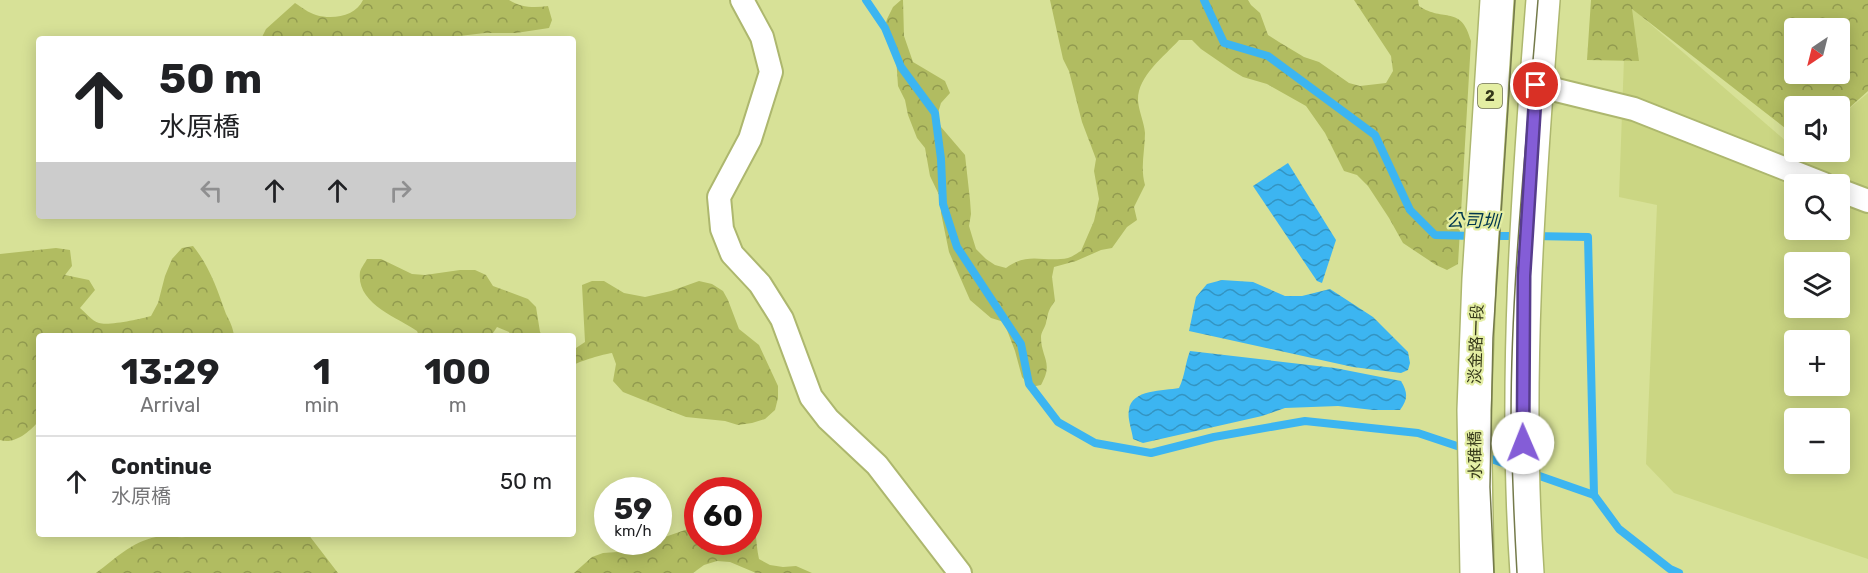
<!DOCTYPE html>
<meta charset="utf-8">
<style>
body{margin:0;font-family:Rubik,"Noto Sans TC",sans-serif;background:#f6f6f6;color:#202124;height:100vh;display:flex;flex-direction:column;font-size:22px;white-space:nowrap}
*{box-sizing:border-box;margin:0}
p{font-size:20px;color:#757577}
.icon{flex:none;width:33px;height:33px;fill:none;stroke:currentColor;stroke-width:2;stroke-linecap:round;stroke-linejoin:round}
.map{position:relative;flex:1;overflow:hidden}
.side{position:absolute;left:36px;top:333px;width:540px;height:204px;display:flex;flex-direction:column;background:#fff;border-radius:6px;box-shadow:0 3px 15px #0003}
.side>*{flex:none}
.top-card{position:absolute;left:36px;top:36px;width:540px;height:183px;border-radius:6px;box-shadow:0 3px 15px #0003;background:#fff;color:#202124;overflow:hidden}
.needle{width:39px;rotate:215deg}
.controls{position:absolute;left:1784px;top:18px;display:grid;gap:12px}
.controls a{display:grid;place-items:center;width:66px;height:66px;border-radius:6px;background:#fff;box-shadow:0 3px 15px #0003;font-size:30px}
.speed{position:absolute;left:594px;top:477px;display:flex;gap:12px;font-size:30px;font-weight:700;text-align:center}
.speed>*{display:grid;place-content:center;width:78px;height:78px;border-radius:50%;background:#fff;box-shadow:0 3px 15px #0003;line-height:1}
.speed small{font-size:15px;font-weight:400}
.speed .limit{border:9px solid #d22;background:#fff;color:#111}
.pin{position:absolute;display:grid;place-items:center;width:51px;height:51px;color:#fff;margin:-26px;border:3px solid #fff;border-radius:50%;box-shadow:0 2px 6px #0007}
.me{position:absolute;width:66px;margin:-33px;rotate:359deg;stroke-linejoin:round;filter:drop-shadow(0 0 4px #0008)}
.turn{display:flex;align-items:center;gap:21px;height:126px;padding:0 24px;font-size:27px}
.turn .icon{width:78px;height:78px;stroke-width:2.5}
.turn b{display:block;font-size:42px;line-height:51px}
.lanes{display:flex;align-items:center;height:57px;padding:0 24px;background:#0003;justify-content:center;gap:30px;direction:ltr}
.lanes .off{opacity:.35}
.eta{display:flex;justify-content:space-evenly;align-items:center;height:102px;text-align:center}
.eta b{font-size:36px;font-weight:700;line-height:42px}
ul{padding:0;list-style:none}
li{display:flex;align-items:center;gap:18px;height:90px;padding:0 24px;border-top:2px solid #e0e0e0}
li div{flex:1}
li b{display:block;font-size:22px}
li em{font-style:normal}
.map>svg:first-child{display:block}
.built{fill:#cbd683;fill-rule:evenodd}
.forest{fill:url(#forest-crowns);fill-rule:evenodd}
.water{fill:url(#water-waves)}
.lines{fill:none;stroke-linecap:round;stroke-linejoin:round}
.stream{stroke:#3cb5f1;stroke-width:8}
.minor-casing{stroke:#adb76e;stroke-width:26}
.primary-casing{stroke:#adb76e;stroke-width:36}
.minor{stroke:#fff;stroke-width:22}
.primary{stroke:#fff;stroke-width:33}
.tram{stroke:#747a4a;stroke-width:1.5}
.route-casing{stroke:#563c8c;stroke-width:15}
.route{stroke:#845dd7;stroke-width:10}
.labels{text-anchor:middle;dominant-baseline:central;stroke-width:4.5;stroke-linejoin:round;paint-order:stroke}
.shield{fill:#e4eea3;stroke:#696e42;stroke-width:1.5}
.shield-label{font-size:15px;font-weight:bold;fill:#343719}
.street-label{font-size:16px;fill:#343719;stroke:#e4eea3}
.water-label{font-size:18px;font-style:italic;fill:#01374f;stroke:#e4eea3}
</style>
<div class="map">
<svg width="1868" height="573" viewBox="0 0 1868 573">
<defs>
<pattern id="forest-crowns" width="20" height="18" patternUnits="userSpaceOnUse" patternTransform="scale(1.5)"><rect width="20" height="18" fill="#b1bc61"/><path d="M2 6a3 3 0 1 1 6 0M12 15a3 3 0 1 1 6 0" fill="none" stroke="#919a4f"/></pattern>
<pattern id="water-waves" width="16" height="10" patternUnits="userSpaceOnUse" patternTransform="scale(1.5)"><rect width="16" height="10" fill="#3cb5f1"/><path d="M0 5q4-4 8 0t8 0" fill="none" stroke="#3394c2"/></pattern>
</defs>
<rect width="100%" height="100%" fill="#d7e197"/>
<path class="built" d="M 1626,3 L 1794,148 L 1794,152 L 1839,152 L 1839,117 L 1868,93 L 1868,559 L 1674,493 L 1646,464 L 1657,205 L 1619,197 ZM 1794,184 L 1839,184 L 1839,230 L 1794,230 ZM 1794,262 L 1839,262 L 1839,308 L 1794,308 ZM 1794,340 L 1839,340 L 1839,386 L 1794,386 ZM 1794,418 L 1839,418 L 1839,464 L 1794,464 Z"/>
<g class="forest">
<path d="M 363,0 L 509,0 C 521,8 535,8 548,6 L 552,20 L 549,28 L 516,33 L 485,33 L 442,38 L 414,37 L 380,39 L 261,39 L 266,29 L 295,3 C 301,7 309,13 316,15 C 333,20 356,16 363,0 Z"/>
<path d="M 901,0 L 903,0 L 904,36 L 913,62 L 945,81 L 950,93 L 941,103 L 937,116 L 941,127 L 965,155 L 970,200 L 971,214 L 969,226 L 972,236 L 976,249 L 986,259 L 995,265 L 1006,268 C 1029,251 1043,263 1068,258 C 1072,257 1077,253 1081,251 L 1094,221 L 1099,199 L 1094,171 L 1096,159 L 1082,122 L 1069,71 L 1063,59 L 1050,0 L 1248,0 L 1251,5 L 1260,13 L 1268,35 L 1279,42 L 1304,57 L 1319,62 L 1349,83 L 1360,86 L 1386,83 L 1393,71 L 1391,56 L 1354,0 L 1418,0 L 1419,6 C 1444,23 1461,4 1471,41 L 1458,264 L 1447,270 L 1436,265 L 1403,243 L 1389,218 L 1368,186 L 1357,175 L 1344,171 L 1325,133 L 1306,106 L 1267,84 L 1243,77 L 1233,71 L 1201,49 L 1192,40 L 1179,40 C 1164,57 1137,76 1138,101 C 1139,112 1144,122 1145,133 C 1145,151 1140,167 1145,185 L 1134,207 L 1137,220 L 1127,227 L 1112,248 L 1101,250 L 1076,261 L 1054,267 L 1052,277 L 1055,301 C 1047,312 1049,312 1046,323 C 1045,328 1041,332 1041,337 C 1041,358 1054,362 1041,385 L 1031,387 L 1022,377 L 1015,351 L 1004,322 L 991,318 L 970,300 L 949,252 L 941,213 L 941,199 L 930,176 L 925,148 L 917,138 L 908,115 L 905,100 L 898,86 L 896,56 L 884,30 L 887,19 L 893,7 Z"/>
<path d="M 1591,0 L 1868,0 L 1868,91 L 1839,117 L 1839,106 L 1794,106 L 1794,135 L 1632,9 L 1639,61 L 1587,60 ZM 1839,28 L 1839,74 L 1794,74 L 1794,28 Z"/>
<path d="M 193,246 C 210,267 217,289 226,314 C 230,322 233,327 234,336 L 39,336 L 39,421 C 30,431 15,445 0,440 L 0,254 L 56,248 L 70,250 L 72,266 L 65,275 L 89,280 L 95,290 L 80,308 C 85,312 92,321 99,323 C 109,326 140,319 151,316 L 158,303 L 165,276 L 172,259 L 182,248 Z"/>
<path d="M 367,259 L 381,259 L 412,274 L 425,275 L 460,270 L 475,270 L 486,275 L 493,286 L 528,299 L 536,307 L 540,332 L 543,336 L 511,336 L 509,332 L 497,327 L 491,336 L 419,336 L 417,331 C 397,317 356,304 360,272 C 361,268 365,263 367,259 Z"/>
<path d="M 592,281 L 604,281 L 624,293 L 645,297 L 671,291 L 699,281 L 712,284 L 723,291 L 728,300 L 739,329 L 759,345 L 778,386 L 778,398 L 775,410 L 765,419 L 752,423 L 738,425 L 725,421 L 686,417 L 673,412 L 623,392 L 613,381 L 616,364 L 612,353 C 603,354 581,361 573,365 L 573,350 L 585,342 L 582,285 Z"/>
<path d="M 749,505 C 757,522 755,541 759,559 L 770,565 L 783,567 L 796,566 L 812,573 L 756,573 L 730,562 L 717,561 L 704,565 L 693,573 L 574,573 L 592,557 L 603,553 L 617,552 L 652,542 L 658,542 L 659,539 L 691,528 L 697,515 L 698,542 L 748,542 Z"/>
<path d="M 197,534 L 308,534 L 338,573 L 96,573 C 115,559 131,542 156,537 C 171,534 182,541 197,534 Z"/>
</g>
<g class="water">
<polygon points="1288,163 1336,240 1322,283 1317,281 1253,186"/>
<polygon points="1222,280 1253,282 1285,296 1302,296 1330,289 1373,317 1408,352 1410,363 1408,370 1401,373 1353,367 1189,331 1196,297 1207,284"/>
<path d="M 1190,351 L 1335,368 L 1401,381 C 1408,393 1408,399 1400,410 L 1373,410 L 1338,406 L 1285,408 L 1262,416 L 1143,443 L 1133,439 C 1132,430 1127,418 1129,410 C 1131,389 1164,391 1179,388 C 1185,376 1185,364 1190,351 Z"/>
</g>
<g class="lines">
<g class="stream">
<polyline points="866,0 885,28 901,67 935,113 941,159 943,204 957,247 1021,344 1029,384 1058,422 1095,443 1151,453 1214,437 1305,421 1418,433 1466,449"/>
<polyline points="1204,0 1224,43 1268,56 1375,135 1410,210 1435,235 1473,236"/>
<polyline points="1488,236 1518,236"/>
<polyline points="1533,236 1588,237 1594,495 1619,529 1670,569 1679,573"/>
<polyline points="1483,456 1514,467"/>
<polyline points="1531,473 1594,495"/>
</g>
<defs>
<g id="minor">
<polyline points="742,0 762,37 771,72 750,139 719,197 722,229 732,254 760,284 782,319 811,397 828,419 877,465 960,573"/>
<polyline points="1536,85 1634,109 1824,184"/>
<polyline points="1839,190 1868,201"/>
</g>
<g id="primary">
<polyline points="1477,573 1474,410 1479,279 1497,0"/>
<path d="M 1527,573 C 1514,382 1528,191 1543,0"/>
</g>
</defs>
<use href="#minor" class="minor-casing"/>
<use href="#primary" class="primary-casing"/>
<use href="#minor" class="minor"/>
<use href="#primary" class="primary"/>
<g class="tram">
<polyline points="1494,573 1490,487 1493,338 1515,0"/>
<path d="M 1517,573 C 1514,521 1512,470 1511,418 C 1511,279 1527,139 1538,0"/>
</g>
</g>
<g class="lines">
<defs>
<polyline id="route" points="1523,443 1524,276 1536,85"/>
</defs>
<use href="#route" class="route-casing"/>
<use href="#route" class="route"/>
</g>
<g class="labels">
<rect class="shield" x="1478" y="84" width="24" height="24" rx="4.5"/>
<g class="shield-label">
<text x="1490" y="96">2</text>
</g>
<g class="street-label">
<text transform="translate(1476 344) rotate(-88)">淡金路一段</text>
<text transform="translate(1475 455) rotate(-91)">水碓橋</text>
</g>
<g class="water-label">
<text transform="translate(1473 221) rotate(1)">公司圳</text>
</g>
</g>
</svg>
<div class="controls">
<a><svg class="needle" viewBox="-14 -14 28 28"><path d="M0-13l5 13h-10z" fill="#e53935"/><path d="M0 13l5-13h-10z" fill="#757577"/></svg></a>
<a><svg class="icon" aria-label="sound" viewBox="0 0 24 24"><path d="M4 9h4l5-4v14l-5-4H4zM17 9q2 3 0 6"/></svg></a>
<a><svg class="icon" aria-label="search" viewBox="0 0 24 24"><circle cx="10" cy="10" r="6"/><path d="M15 15l6 6"/></svg></a>
<a><svg class="icon" aria-label="layers" viewBox="0 0 24 24"><path d="M12 4l9 5-9 5-9-5zM3 14l9 5 9-5"/></svg></a>
<a>+</a>
<a>−</a>
</div>
<div class="speed"><div>59<small>km/h</small></div><div class="limit">60</div></div>
<div class="pin" style="left:1536px;top:85px;background:#d93025"><svg class="icon" aria-label="arrive" viewBox="0 0 24 24"><path d="M6 21V4h12l-3 4 3 4H6"/></svg></div>
<svg class="me" style="left:1523px;top:443px" viewBox="-20 -20 40 40"><circle r="19" fill="#fff"/><path d="M0-13L10 11 0 6-10 11z" fill="#845dd7"/></svg>
<div class="top-card">
<div class="turn"><svg class="icon" aria-label="ahead" viewBox="0 0 24 24"><path d="M12 20V5M6 11l6-6 6 6"/></svg><div><b>50 m</b>水原橋</div></div>
<div class="lanes"><svg class="icon off" aria-label="left" viewBox="0 0 24 24"><path d="M17 20v-9H6M10 6l-5 5 5 5"/></svg><svg class="icon" aria-label="ahead" viewBox="0 0 24 24"><path d="M12 20V5M6 11l6-6 6 6"/></svg><svg class="icon" aria-label="ahead" viewBox="0 0 24 24"><path d="M12 20V5M6 11l6-6 6 6"/></svg><svg class="icon off" aria-label="right" viewBox="0 0 24 24"><path d="M7 20v-9h11M14 6l5 5-5 5"/></svg></div>
</div>
<section class="side">
<div class="eta">
<div><b>13:29</b><p>Arrival</p></div>
<div><b>1</b><p>min</p></div>
<div><b>100</b><p>m</p></div>
</div>
<ul>
<li><svg class="icon" aria-label="ahead" viewBox="0 0 24 24"><path d="M12 20V5M6 11l6-6 6 6"/></svg><div><b>Continue</b><p>水原橋</p></div><em>50 m</em></li>
</ul>
</section>
</div>
